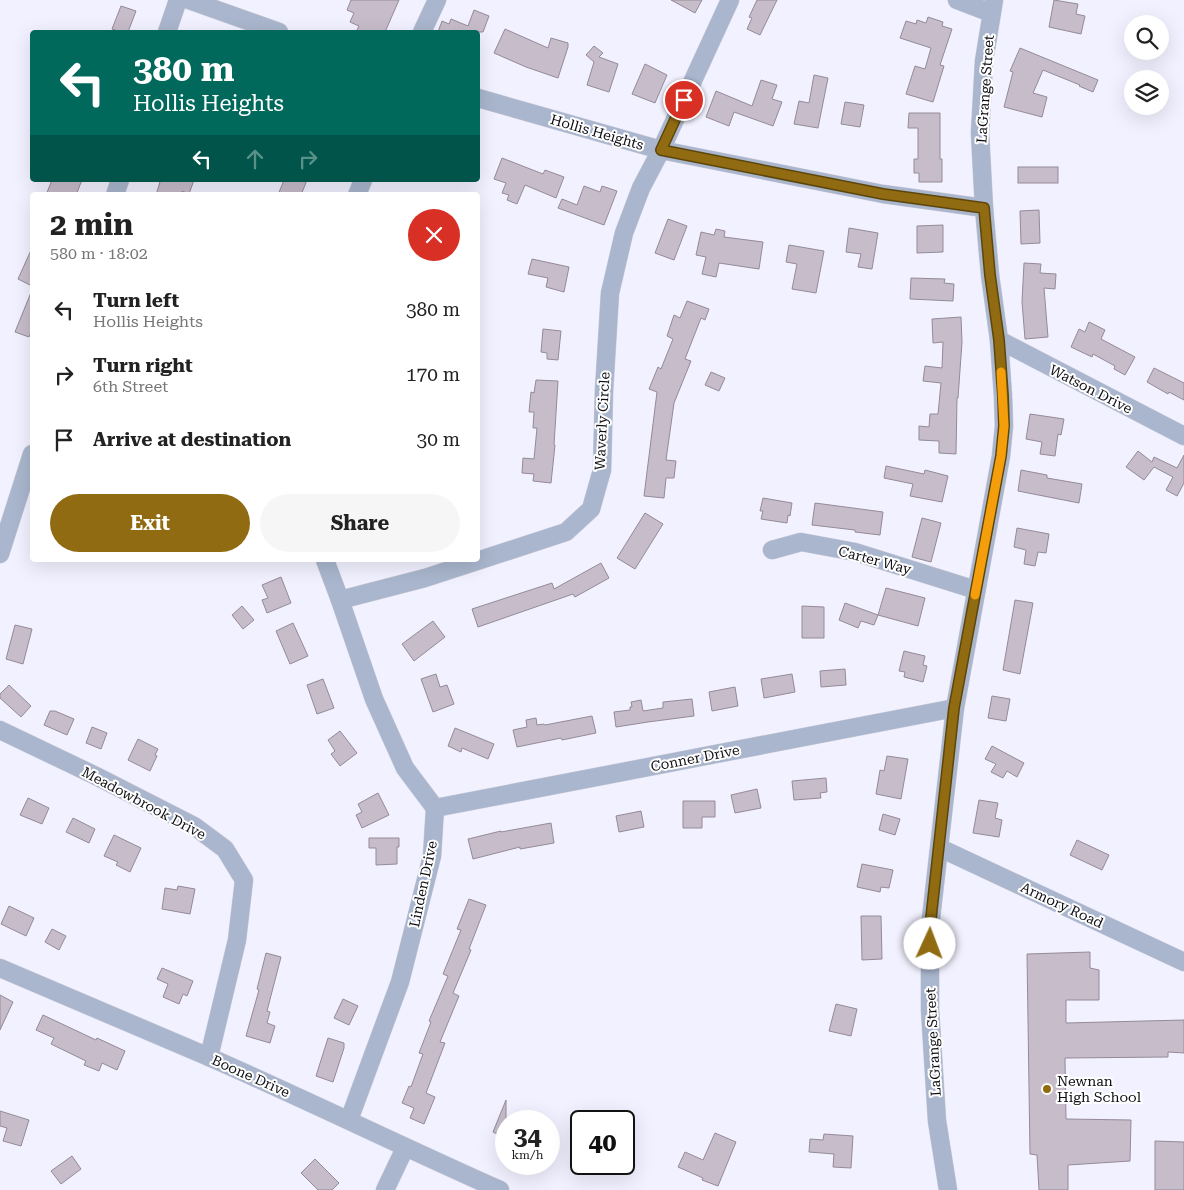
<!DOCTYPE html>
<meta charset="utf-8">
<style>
body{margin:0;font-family:"Roboto Serif",serif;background:#f6f6f6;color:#222;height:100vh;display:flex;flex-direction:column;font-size:19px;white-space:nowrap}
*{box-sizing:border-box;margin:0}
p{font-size:16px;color:#767676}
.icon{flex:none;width:28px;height:28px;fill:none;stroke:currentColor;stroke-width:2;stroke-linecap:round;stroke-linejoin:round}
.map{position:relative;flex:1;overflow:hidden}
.panel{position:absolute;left:30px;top:192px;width:450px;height:370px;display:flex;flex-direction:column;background:#fff;border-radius:5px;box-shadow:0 5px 20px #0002}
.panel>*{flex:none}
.hud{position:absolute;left:30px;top:30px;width:450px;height:152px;border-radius:5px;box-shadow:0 5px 20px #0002;background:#00695c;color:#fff;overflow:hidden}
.buttons{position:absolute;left:1124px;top:15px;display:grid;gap:10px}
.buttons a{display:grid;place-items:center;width:45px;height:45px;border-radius:50%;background:#fff;box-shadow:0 5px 20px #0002;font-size:25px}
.speed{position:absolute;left:495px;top:1110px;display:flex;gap:10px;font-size:25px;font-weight:700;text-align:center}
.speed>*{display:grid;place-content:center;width:65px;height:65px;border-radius:50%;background:#fff;box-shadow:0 5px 20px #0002;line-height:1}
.speed small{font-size:12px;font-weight:400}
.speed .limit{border:2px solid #111;border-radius:8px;background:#fff;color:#111}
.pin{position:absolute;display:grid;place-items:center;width:42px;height:42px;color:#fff;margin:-21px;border:2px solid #fff;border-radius:50%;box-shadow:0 1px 5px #0007}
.me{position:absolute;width:55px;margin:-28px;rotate:2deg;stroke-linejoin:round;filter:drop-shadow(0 0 4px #0008)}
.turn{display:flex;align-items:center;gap:18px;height:105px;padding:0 20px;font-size:22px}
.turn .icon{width:65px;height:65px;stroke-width:2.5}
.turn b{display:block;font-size:35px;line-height:42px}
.lanes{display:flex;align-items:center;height:48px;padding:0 20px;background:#0003;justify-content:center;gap:25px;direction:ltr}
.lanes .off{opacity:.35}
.round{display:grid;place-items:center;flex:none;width:52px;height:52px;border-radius:26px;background:#f6f6f6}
.headline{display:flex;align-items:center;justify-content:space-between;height:85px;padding:0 20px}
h1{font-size:30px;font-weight:700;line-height:38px}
.primary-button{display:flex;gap:10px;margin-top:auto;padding:10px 20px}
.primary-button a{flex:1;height:58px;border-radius:30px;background:#906b11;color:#fff;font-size:20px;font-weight:700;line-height:58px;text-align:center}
.primary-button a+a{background:#f6f6f6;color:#222}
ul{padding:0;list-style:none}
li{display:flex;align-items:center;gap:15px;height:65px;padding:0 20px}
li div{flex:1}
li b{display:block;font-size:19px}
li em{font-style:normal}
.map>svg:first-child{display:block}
.building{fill:#c7bcca;stroke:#958a97}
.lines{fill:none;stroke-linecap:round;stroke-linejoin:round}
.minor-casing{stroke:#cecdd9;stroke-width:19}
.minor{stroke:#a9b6cd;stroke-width:18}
.route-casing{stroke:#5e460b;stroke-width:12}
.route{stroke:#906b11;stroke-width:9}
.slow{stroke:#f59e0b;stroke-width:9}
.poi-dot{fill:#906b11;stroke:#fff;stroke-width:2}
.labels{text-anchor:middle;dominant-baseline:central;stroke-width:4;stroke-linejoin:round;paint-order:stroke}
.street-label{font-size:14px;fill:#0e0d13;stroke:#fff}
.poi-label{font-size:14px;fill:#0e0d13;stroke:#fff;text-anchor:start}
</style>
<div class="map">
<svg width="1184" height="1190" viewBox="0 0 1184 1190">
<rect width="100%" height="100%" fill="#f2f1ff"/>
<g class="building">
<polygon points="351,0 399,0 385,32 356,32 359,26 350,22 354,13 347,10"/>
<polygon points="671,0 702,0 695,13"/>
<polygon points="757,0 777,0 760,35 747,29 752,18 749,17"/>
<polygon points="1054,0 1078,4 1076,14 1085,16 1081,34 1049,27"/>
<polygon points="121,6 136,11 128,32 121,32 112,29"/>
<polygon points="474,10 489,16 483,32 438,32 442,21 449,24 451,19 468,26"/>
<polygon points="928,17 943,22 942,26 952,29 940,65 944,66 933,102 906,94 915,66 925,69 931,48 900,38 906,21 916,24 917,20 926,23"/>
<polygon points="505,29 548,48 551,38 568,43 568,47 558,78 526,67 494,53"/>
<polygon points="594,46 603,53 599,57 618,64 609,92 587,85 594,62 586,55"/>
<polygon points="1020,48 1098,80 1093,92 1079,86 1080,85 1043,70 1033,93 1047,97 1042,117 1004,107 1013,72 1010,71"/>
<polygon points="645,64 667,75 655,103 632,94"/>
<polygon points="814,75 828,78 818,128 794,124 799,101 809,103"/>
<polygon points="761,80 777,85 772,99 782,102 773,126 734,112 729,126 706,117 716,91 752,106"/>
<polygon points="845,102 864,105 860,127 841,124"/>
<polygon points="909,113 940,113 940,159 942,159 942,182 919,182 919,173 914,173 914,159 918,159 918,128 908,128"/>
<polygon points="502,158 543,174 545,170 564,177 556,198 525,185 517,204 507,200 509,195 502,193 506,183 494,179"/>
<rect x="1018" y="167" width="40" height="16"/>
<polygon points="52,180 82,180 76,195 46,195"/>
<polygon points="156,180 194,180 189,194 182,191 180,195 156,195 160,182"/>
<polygon points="284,180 307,180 301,195 278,195"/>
<polygon points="584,186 600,192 602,186 617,191 604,225 558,208 562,199 577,205"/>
<polygon points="1039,210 1040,243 1021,244 1020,211"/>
<polygon points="668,219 687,226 674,260 655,253"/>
<polygon points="943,225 943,252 917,253 917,226"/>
<polygon points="849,228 878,233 872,269 858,267 861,254 846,252"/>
<polygon points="716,229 725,231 724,237 763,242 759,269 719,263 716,277 702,274 706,257 696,255 701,232 714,235"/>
<polygon points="789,245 824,251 816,293 792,289 797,264 786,262"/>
<polygon points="32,248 32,286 18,279"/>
<polygon points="532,259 569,267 564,292 546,287 548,278 528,274"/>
<polygon points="1024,263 1041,264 1040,273 1056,274 1055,289 1044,288 1048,337 1025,339 1022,302"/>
<polygon points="911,278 945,279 944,283 954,284 953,301 910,299"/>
<polygon points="32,290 32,329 29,337 15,332"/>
<polygon points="687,301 709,309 705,320 701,318 685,359 691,361 674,403 666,460 676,461 674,478 666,478 664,498 644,496 657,392 649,389 658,367 661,369 673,339 667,336 674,315 680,318"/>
<polygon points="961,317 962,342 958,398 957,398 956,454 939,453 939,441 919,440 919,426 929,427 930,414 938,414 941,383 923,381 925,366 942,368 943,342 933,343 932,319"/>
<polygon points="1089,322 1105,330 1101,339 1135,357 1125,375 1114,369 1115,366 1093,354 1092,357 1071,347 1079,329 1085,332"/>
<polygon points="543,329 561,331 558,360 547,359 547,353 541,352"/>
<polygon points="1154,368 1184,383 1184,400 1169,392 1168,394 1147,382"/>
<polygon points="711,372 725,378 719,391 705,385"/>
<polygon points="536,380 558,381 554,445 555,445 551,483 533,481 534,474 522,473 523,458 534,459 537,428 533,428 534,412 529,412 531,392 534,393"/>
<polygon points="1030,414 1064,419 1061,435 1058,434 1055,456 1040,454 1042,442 1026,439"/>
<polygon points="1138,451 1152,462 1154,457 1177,468 1184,455 1184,483 1177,496 1166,490 1173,477 1154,467 1144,480 1126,467"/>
<polygon points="886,466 924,474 925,470 948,476 942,502 910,496 913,484 884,478"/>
<polygon points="1021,470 1047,475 1047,478 1082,484 1079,503 1018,491"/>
<polygon points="763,498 792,503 790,516 788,515 787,523 761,519 763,511 760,511"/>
<polygon points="815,503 883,512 880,535 855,532 855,530 812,525"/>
<polygon points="645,513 663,524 635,569 617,558"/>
<polygon points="922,518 941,523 931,562 912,557"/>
<polygon points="1017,528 1049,534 1046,553 1038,552 1035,566 1024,564 1026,550 1014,547"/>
<polygon points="601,563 609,578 575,597 573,594 478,627 472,609 552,583 554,589"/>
<polygon points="281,577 291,603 267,613 262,600 268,598 262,585"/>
<polygon points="886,588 925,598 918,626 878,615"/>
<polygon points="1015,600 1033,603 1020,674 1003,670"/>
<polygon points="845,603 878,615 874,625 861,621 858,628 839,620"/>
<polygon points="242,606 254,620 243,629 232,615"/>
<polygon points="802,606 824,607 824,638 802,638"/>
<polygon points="433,621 445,637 414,661 402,644"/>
<polygon points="293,623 308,656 290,664 276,631"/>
<polygon points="15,625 32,629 23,664 6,659"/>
<polygon points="904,651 925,656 923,665 927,666 923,682 904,677 905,672 899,671"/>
<polygon points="845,669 846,685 821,687 820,671"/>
<polygon points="436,674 440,687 447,685 454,704 433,712 421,679"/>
<polygon points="792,674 795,692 764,698 761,679"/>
<polygon points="323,679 334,708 317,714 307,685"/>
<polygon points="9,685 31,706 21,717 0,698 0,694"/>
<polygon points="735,687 738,706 712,711 709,692"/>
<polygon points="992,696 1010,699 1006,721 988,718"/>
<polygon points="692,699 694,716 648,722 616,727 614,712 630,710 630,707 632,707 631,702 641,700 643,711 663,708 663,702"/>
<polygon points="50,711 55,711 74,719 67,735 44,725"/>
<polygon points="592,716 596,733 562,740 561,738 517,747 513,730 527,727 526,720 536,718 537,725 544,724 545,725"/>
<polygon points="92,727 107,733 101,749 86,743"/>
<polygon points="455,728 494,744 488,759 462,748 461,752 448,746"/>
<polygon points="340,731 357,753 340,766 331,754 335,751 328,740"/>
<polygon points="138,739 158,749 155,755 157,756 150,771 128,760"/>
<polygon points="992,746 1024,763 1017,777 1007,771 1003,778 991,772 996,764 985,759"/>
<polygon points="887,756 908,759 901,799 876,794 880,770 884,771"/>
<polygon points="826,778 827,792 820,793 821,798 794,800 792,781"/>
<polygon points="757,789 761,808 735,813 731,795"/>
<polygon points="378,793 389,815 362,828 356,815 362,812 358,804"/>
<polygon points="28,798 49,808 42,824 20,815"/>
<polygon points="979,800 998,803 995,818 1002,820 999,837 973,833"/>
<polygon points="683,801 715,801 715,817 702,817 702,828 683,828"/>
<polygon points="641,811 644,827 619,832 616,816"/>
<polygon points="883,814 900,819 895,835 879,830"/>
<polygon points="73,818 95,829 89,843 66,832"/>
<polygon points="551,823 554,843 520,849 520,847 473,859 468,839 501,831 501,832"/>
<polygon points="114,835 141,848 130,872 116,865 118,862 104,856"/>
<polygon points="369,838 399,838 399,847 397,847 397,864 376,865 376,848 369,848"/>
<polygon points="1077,840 1109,855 1102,870 1070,855"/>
<polygon points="862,864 893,870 889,888 881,887 880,892 857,887"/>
<polygon points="178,886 195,889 190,914 162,909 165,888 177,890"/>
<polygon points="469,899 486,905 469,949 471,950 453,993 459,996 440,1042 445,1043 426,1093 435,1097 424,1124 410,1118 414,1108 402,1103 409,1086 411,1087 423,1054 419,1053 431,1022 429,1021 448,976 443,974 461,930 457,929"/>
<polygon points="9,906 34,918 26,936 1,924"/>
<polygon points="861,916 881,916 882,959 862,960"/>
<polygon points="52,929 66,936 59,950 45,942"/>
<polygon points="1090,952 1090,968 1099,970 1099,1000 1066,1000 1066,1023 1184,1020 1184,1053 1168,1052 1168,1057 1065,1058 1066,1119 1131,1120 1130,1161 1068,1165 1068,1190 1039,1190 1037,1155 1030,1154 1027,954"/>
<polygon points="266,953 281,957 267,1011 270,1012 267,1023 275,1026 270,1043 246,1036 259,990 257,989"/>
<polygon points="162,968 193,981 187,996 183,994 179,1004 163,997 168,984 157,979"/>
<polygon points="0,995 13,1002 0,1030"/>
<polygon points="343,999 358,1006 349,1025 334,1018"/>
<polygon points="836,1004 857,1009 851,1036 829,1031"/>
<polygon points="43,1015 96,1040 97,1038 125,1051 117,1070 102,1063 99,1071 84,1065 86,1061 51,1044 54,1038 36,1030"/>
<polygon points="328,1038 344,1043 344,1048 333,1082 316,1076"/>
<polygon points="506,1100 506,1138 493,1132"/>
<polygon points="0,1111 29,1120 21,1146 3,1141 7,1128 0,1126"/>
<polygon points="715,1133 736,1142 718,1186 702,1180 703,1178 678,1167 685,1152 703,1160"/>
<polygon points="824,1134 853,1136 851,1168 833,1167 834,1154 809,1152 810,1139 823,1140"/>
<polygon points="1155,1141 1184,1142 1184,1190 1155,1190"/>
<polygon points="72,1156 81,1169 61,1184 51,1171"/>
<polygon points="315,1159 339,1183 332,1190 318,1190 301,1173"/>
</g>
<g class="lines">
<defs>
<g id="minor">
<polyline points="189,0 279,32"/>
<polyline points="957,0 991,13"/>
<polyline points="167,32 178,0"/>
<polyline points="422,32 437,0"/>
<polyline points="478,98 661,150 883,194 984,208"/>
<polyline points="115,195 120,180"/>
<polyline points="357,195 363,180"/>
<polyline points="999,340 1184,436"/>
<polyline points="772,550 801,542 855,552 976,590"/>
<polyline points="0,554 32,454"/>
<polyline points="325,560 340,600 374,699 405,768 435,808 432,856 400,982 349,1120"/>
<polyline points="340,600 425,578 566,532 591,509 602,470 604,391 610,293 624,233 641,188 661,150 730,0"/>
<polyline points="0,730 96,776 194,826 225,849 244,880 237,940 209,1057"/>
<polyline points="435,808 955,708"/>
<polyline points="940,848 1184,962"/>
<path d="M 0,968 C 70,998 140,1027 209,1057 C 307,1100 403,1147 500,1190"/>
<polyline points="385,1190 405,1148"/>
<polyline points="948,1190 937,1121 930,1010 930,927 955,708 1001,456 1004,426 1003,396 999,340 990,275 984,208 980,133 984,61 994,0"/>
</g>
</defs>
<use href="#minor" class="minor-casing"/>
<use href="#minor" class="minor"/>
</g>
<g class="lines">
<defs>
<polyline id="route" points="684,100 661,150 883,194 984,208 990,275 999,340 1003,396 1004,426 1001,456 954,708 930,927 930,944"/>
</defs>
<use href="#route" class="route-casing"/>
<use href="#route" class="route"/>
<polyline class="slow" points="975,595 1001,456 1004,426 1001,372"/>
</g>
<circle class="poi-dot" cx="1047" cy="1089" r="5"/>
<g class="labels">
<g class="street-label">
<text transform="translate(985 89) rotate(-86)">LaGrange Street</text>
<text transform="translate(597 132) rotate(16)">Hollis Heights</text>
<text transform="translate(1091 389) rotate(27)">Watson Drive</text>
<text transform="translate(602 421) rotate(-87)">Waverly Circle</text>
<text transform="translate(875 560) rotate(15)">Carter Way</text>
<text transform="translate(695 758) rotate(-11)">Conner Drive</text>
<text transform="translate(144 803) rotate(28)">Meadowbrook Drive</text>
<text transform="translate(423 884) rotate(-78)">Linden Drive</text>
<text transform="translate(1062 905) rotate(25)">Armory Road</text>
<text transform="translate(933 1042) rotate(-93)">LaGrange Street</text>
<text transform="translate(251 1076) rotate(24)">Boone Drive</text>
</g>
<g class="poi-label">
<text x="1057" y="1081">Newnan<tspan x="1057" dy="16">High School</tspan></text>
</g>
</g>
</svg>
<div class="buttons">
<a><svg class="icon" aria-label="search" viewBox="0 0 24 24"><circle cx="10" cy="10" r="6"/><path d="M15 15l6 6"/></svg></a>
<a><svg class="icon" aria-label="layers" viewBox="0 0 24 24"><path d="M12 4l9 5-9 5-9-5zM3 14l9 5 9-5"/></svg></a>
</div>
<div class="speed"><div>34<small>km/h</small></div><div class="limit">40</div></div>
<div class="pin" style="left:684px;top:100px;background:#d93025"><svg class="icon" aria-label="arrive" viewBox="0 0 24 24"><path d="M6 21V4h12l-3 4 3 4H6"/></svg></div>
<svg class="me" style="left:930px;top:944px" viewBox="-20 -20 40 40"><circle r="19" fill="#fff"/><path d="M0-13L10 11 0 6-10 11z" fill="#906b11"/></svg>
<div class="hud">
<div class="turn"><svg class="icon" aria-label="left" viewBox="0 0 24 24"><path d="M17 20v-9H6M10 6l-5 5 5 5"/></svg><div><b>380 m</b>Hollis Heights</div></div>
<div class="lanes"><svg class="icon" aria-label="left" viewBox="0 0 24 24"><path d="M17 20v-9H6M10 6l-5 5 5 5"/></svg><svg class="icon off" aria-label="ahead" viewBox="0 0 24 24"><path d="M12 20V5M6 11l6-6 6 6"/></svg><svg class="icon off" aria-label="right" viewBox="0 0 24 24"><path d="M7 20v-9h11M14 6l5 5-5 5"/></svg></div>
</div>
<section class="panel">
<div class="headline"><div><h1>2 min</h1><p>580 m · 18:02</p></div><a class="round" style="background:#d93025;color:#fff"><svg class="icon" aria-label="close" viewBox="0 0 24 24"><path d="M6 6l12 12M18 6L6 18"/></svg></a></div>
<ul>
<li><svg class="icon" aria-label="left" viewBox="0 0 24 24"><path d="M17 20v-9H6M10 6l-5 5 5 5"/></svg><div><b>Turn left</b><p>Hollis Heights</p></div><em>380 m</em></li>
<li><svg class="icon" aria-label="right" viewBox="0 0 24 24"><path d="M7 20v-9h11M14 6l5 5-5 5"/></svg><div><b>Turn right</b><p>6th Street</p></div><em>170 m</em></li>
<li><svg class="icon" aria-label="arrive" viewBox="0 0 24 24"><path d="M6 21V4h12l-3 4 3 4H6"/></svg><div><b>Arrive at destination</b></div><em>30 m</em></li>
</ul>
<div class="primary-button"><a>Exit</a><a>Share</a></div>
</section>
</div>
